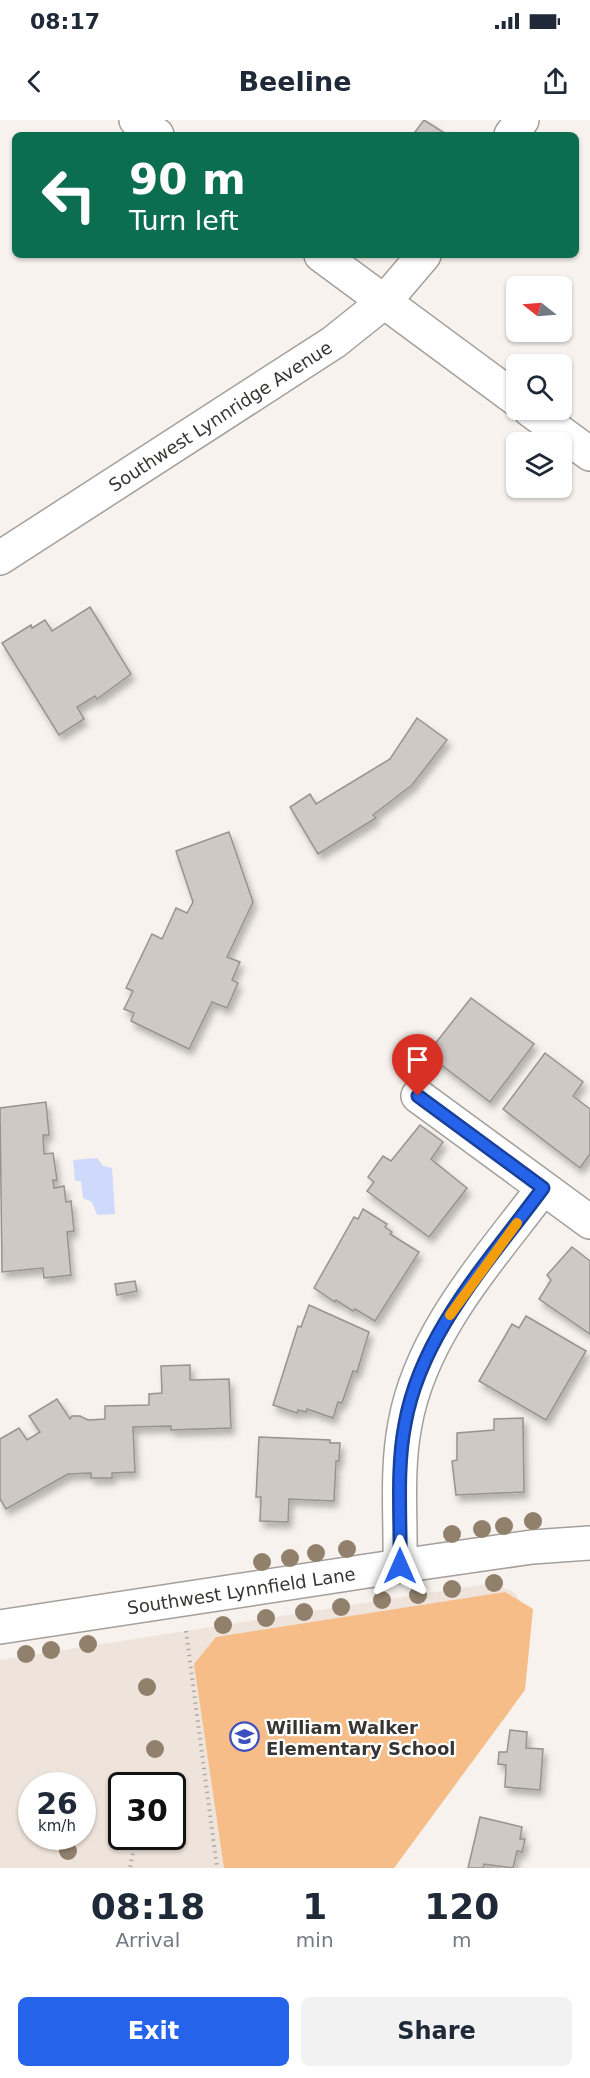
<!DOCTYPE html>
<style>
body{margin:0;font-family:"DejaVu Sans",sans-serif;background:#f2f2f3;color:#1f2937;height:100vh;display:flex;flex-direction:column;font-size:22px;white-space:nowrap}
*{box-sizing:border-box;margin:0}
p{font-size:20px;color:#747a83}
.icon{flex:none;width:33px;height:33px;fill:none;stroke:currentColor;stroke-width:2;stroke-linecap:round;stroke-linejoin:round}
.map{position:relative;height:1748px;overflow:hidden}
.drawer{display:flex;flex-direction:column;background:#fff;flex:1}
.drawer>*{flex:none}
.top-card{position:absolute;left:12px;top:12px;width:567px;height:126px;border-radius:9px;box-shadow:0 2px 4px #0004;background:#0b6e4f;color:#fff;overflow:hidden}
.needle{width:39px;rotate:287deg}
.controls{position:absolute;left:506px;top:156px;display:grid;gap:12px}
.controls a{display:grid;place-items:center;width:66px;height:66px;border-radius:9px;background:#fff;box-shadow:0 2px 4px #0004;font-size:30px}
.speed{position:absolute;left:18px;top:1652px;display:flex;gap:12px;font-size:30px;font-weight:700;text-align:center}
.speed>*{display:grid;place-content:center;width:78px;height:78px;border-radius:50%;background:#fff;box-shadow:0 2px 4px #0004;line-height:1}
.speed small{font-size:15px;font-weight:400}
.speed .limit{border:3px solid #111;border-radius:9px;background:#fff;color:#111}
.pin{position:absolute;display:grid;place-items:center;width:51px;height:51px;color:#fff;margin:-62px -26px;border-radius:50% 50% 50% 0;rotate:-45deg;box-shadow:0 0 6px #0007}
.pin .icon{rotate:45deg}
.me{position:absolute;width:66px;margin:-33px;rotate:0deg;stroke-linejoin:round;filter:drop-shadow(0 0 4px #0008)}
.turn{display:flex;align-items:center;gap:21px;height:126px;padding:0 18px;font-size:27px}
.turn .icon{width:78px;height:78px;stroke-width:2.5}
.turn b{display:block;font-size:42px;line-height:51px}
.eta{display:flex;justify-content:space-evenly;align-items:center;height:102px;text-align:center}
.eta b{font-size:36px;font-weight:700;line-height:42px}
.cta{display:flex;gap:12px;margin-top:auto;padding:12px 18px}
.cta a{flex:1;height:69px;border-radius:9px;background:#2563eb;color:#fff;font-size:24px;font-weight:700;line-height:69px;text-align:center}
.cta a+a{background:#f2f2f3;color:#1f2937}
.status{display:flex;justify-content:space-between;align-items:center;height:42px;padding:0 30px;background:#fff;direction:ltr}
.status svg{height:16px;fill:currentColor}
header{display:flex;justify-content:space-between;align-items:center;height:78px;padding:0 18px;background:#fff;font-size:27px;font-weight:700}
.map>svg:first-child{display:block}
.built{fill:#efe4db;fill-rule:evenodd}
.green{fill:#f6bd88}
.water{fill:#ced9fb}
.building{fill:#cec9c5;stroke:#97938f;stroke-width:1.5;filter:url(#shadow)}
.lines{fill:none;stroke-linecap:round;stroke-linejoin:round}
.minor-casing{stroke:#a49f9b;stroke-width:36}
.path{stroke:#afaba7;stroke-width:4;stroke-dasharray:1.5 4.5;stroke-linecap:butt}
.minor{stroke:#fff;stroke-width:33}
.tree{fill:#91806c}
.route-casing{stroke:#184099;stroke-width:15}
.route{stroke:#2563eb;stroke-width:10}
.slow{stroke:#f59e0b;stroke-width:10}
.labels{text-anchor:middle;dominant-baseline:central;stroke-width:4.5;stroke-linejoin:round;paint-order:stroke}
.street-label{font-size:18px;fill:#373533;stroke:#fff}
.poi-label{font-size:18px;font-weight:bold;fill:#373533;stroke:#fff;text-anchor:start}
</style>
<div class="status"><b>08:17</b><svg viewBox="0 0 49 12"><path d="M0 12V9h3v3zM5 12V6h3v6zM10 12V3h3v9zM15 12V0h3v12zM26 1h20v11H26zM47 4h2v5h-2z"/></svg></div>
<header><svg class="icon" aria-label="back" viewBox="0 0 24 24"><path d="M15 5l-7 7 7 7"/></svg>Beeline<svg class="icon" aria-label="share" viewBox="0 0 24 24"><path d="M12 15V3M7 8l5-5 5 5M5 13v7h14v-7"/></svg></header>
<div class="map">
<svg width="590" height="1748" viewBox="0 0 590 1748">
<defs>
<filter id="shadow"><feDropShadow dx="3.5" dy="6" stdDeviation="3" flood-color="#0004"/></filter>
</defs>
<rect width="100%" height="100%" fill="#f7f2ed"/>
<path class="built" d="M 487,1464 L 496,1464 L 515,1473 L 525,1489 L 525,1570 L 394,1748 L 0,1748 L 0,1540 ZM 32,1665 L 82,1665 L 82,1716 L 32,1716 ZM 122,1665 L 172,1665 L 172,1716 L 122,1716 Z"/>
<polygon class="green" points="505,1472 533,1489 525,1570 394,1748 224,1748 194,1544 216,1517"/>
<polygon class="water" points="97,1038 103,1046 112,1048 115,1094 97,1095 92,1082 83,1078 81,1061 75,1061 73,1040"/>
<g class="building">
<polygon points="424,0 443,12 441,15 419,15 415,12"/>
<polygon points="90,487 131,554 97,579 95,576 77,587 84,599 59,615 2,523 31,505 32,508 45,500 52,511"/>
<polygon points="417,598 447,620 412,665 373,695 376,698 318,734 290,687 310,674 316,684 390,639"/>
<polygon points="229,712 253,782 227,837 240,842 232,860 238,863 227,888 212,882 189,929 131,901 134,893 124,889 133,871 126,868 152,814 162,819 176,788 187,793 193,782 176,731"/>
<polygon points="471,878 534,924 490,982 427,934"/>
<polygon points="545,933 583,962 573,976 590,989 590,1034 580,1048 503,989"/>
<polygon points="46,982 49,1015 43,1015 44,1034 53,1033 57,1060 53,1060 54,1068 64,1066 66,1082 71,1081 74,1111 67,1112 71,1155 44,1158 43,1148 2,1152 0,988"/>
<polygon points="420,1005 443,1022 431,1039 467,1068 429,1117 367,1071 374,1062 368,1057 383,1036 391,1041"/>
<polygon points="363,1089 387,1104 385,1107 392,1112 390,1114 419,1132 375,1201 355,1189 353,1191 336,1180 335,1182 314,1168 354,1097 358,1099"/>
<polygon points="572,1127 590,1141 590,1214 539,1179 551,1160 547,1155"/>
<polygon points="135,1161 137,1171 117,1175 115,1164"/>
<polygon points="309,1185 369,1212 357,1252 353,1251 342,1283 338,1282 333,1298 307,1289 306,1292 298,1290 297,1293 273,1285 298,1206 301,1207"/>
<polygon points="526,1196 586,1231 546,1300 479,1261 512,1204 519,1208"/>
<polygon points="190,1245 190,1260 229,1259 231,1308 171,1310 171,1306 133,1307 135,1352 112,1353 112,1358 91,1358 91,1353 68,1354 6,1389 0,1379 0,1319 19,1308 27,1320 40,1312 29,1296 57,1279 70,1299 72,1296 80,1296 88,1300 105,1299 105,1286 149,1285 149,1274 162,1273 161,1246"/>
<polygon points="523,1298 524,1372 456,1375 452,1341 457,1340 457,1313 494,1310 494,1299"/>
<polygon points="259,1317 330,1320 330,1323 340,1323 339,1341 336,1341 334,1381 289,1379 288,1402 260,1401 261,1377 256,1377"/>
<polygon points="510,1610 527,1612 526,1628 543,1629 540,1670 505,1667 506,1645 498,1644 499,1632 507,1632"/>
<polygon points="480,1697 522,1707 520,1719 525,1719 522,1732 517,1731 513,1748 484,1744 483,1748 468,1748"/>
</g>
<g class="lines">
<defs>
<g id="minor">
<polyline points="136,0 157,15"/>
<polyline points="511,15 522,0"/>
<polyline points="321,135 516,279"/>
<polyline points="530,290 590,334"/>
<path id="s1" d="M 0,438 L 334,222 L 384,182 L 424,135"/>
<polyline points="418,976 590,1102"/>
<path d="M 400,1446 C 401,1399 396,1350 405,1304 C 421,1213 490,1139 543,1068"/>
<path id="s2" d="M 0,1507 L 400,1446 L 532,1427 L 590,1423"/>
</g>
</defs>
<use href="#minor" class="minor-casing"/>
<g class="path">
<polyline points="186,1511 217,1748"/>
<polyline points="130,1716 133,1732 130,1748"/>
</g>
<use href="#minor" class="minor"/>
</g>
<g class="tree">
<circle cx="533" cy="1401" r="9"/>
<circle cx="504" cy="1406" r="9"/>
<circle cx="482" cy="1409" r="9"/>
<circle cx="452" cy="1414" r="9"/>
<circle cx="347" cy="1429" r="9"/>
<circle cx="316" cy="1433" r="9"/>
<circle cx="290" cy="1438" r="9"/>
<circle cx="262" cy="1442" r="9"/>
<circle cx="494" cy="1463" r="9"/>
<circle cx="452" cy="1469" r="9"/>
<circle cx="418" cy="1475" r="9"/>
<circle cx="382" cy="1480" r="9"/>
<circle cx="341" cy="1487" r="9"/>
<circle cx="304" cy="1492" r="9"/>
<circle cx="266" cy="1498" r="9"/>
<circle cx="223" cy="1505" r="9"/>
<circle cx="88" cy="1524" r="9"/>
<circle cx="51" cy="1530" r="9"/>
<circle cx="26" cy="1534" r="9"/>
<circle cx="147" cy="1567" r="9"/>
<circle cx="155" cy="1629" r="9"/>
<circle cx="68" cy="1731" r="9"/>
</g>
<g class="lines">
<defs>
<path id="route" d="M 400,1446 C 401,1399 396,1350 405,1304 C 421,1213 490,1140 543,1068 L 418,976"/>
</defs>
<use href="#route" class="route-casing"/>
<use href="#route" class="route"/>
<polyline class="slow" points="450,1195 517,1103"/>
</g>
<defs>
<symbol id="school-ring" viewBox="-11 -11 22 22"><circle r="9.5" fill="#fff" stroke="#3c50c2" stroke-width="1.5"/><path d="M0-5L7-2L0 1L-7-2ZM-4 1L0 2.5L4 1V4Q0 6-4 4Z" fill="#3c50c2"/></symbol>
</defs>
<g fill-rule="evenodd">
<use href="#school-ring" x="228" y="1600" width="33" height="33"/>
</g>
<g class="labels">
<g class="street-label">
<text stroke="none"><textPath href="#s1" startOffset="262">Southwest Lynnridge Avenue</textPath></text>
<text stroke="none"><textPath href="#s2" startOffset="244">Southwest Lynnfield Lane</textPath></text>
</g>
<g class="poi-label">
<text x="266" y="1607">William Walker<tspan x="266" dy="21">Elementary School</tspan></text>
</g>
</g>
</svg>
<div class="controls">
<a><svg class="needle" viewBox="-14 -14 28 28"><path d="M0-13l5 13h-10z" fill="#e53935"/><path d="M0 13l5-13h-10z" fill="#747a83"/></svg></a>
<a><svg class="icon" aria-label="search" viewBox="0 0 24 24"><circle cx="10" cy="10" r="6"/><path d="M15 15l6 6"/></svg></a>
<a><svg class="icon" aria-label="layers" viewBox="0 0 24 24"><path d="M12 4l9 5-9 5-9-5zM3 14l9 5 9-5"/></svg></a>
</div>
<div class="speed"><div>26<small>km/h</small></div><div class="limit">30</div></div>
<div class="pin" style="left:418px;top:976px;background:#d93025"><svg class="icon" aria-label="arrive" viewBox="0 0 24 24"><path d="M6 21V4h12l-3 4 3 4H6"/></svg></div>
<svg class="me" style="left:400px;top:1446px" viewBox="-20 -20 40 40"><path d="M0-17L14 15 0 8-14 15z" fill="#2563eb" stroke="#fff" stroke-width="4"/></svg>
<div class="top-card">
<div class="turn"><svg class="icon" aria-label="left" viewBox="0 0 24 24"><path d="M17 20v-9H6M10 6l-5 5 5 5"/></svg><div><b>90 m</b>Turn left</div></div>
</div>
</div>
<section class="drawer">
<div class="eta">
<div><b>08:18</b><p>Arrival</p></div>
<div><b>1</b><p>min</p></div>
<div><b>120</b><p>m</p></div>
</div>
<div class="cta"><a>Exit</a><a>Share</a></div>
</section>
